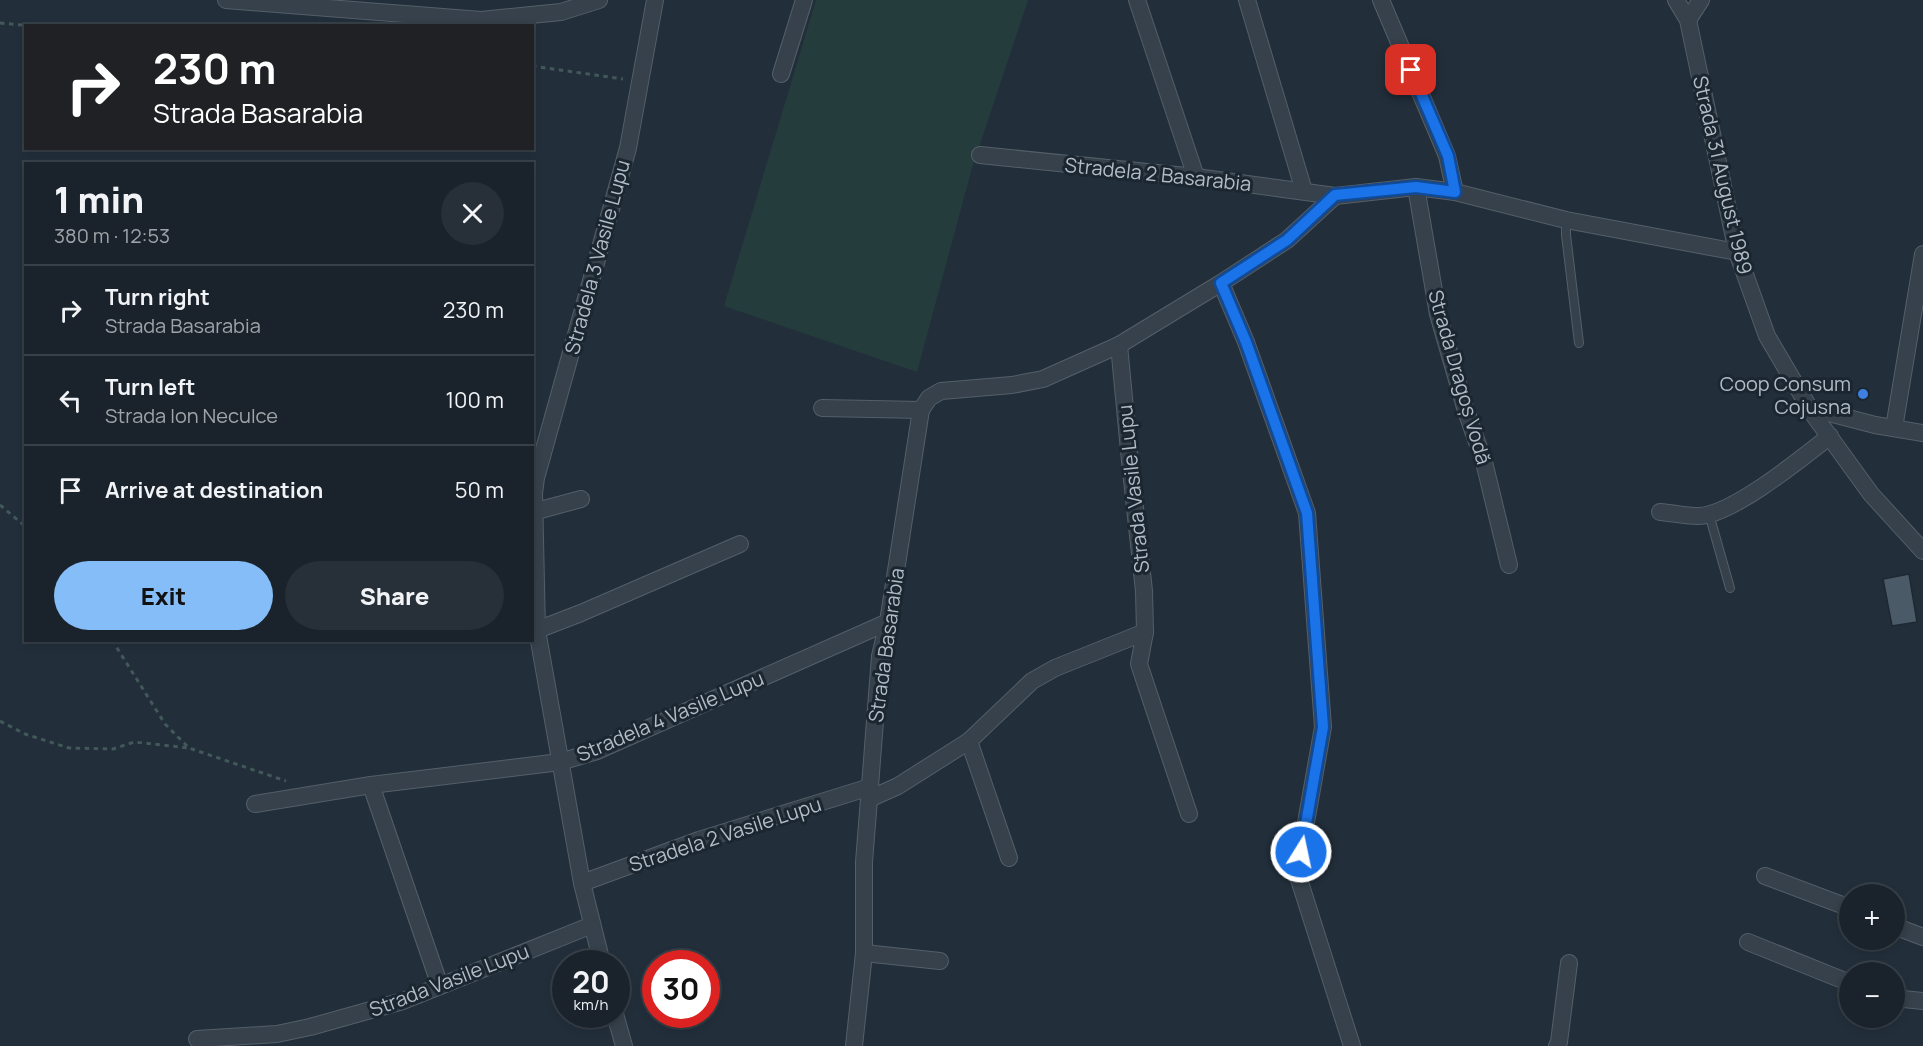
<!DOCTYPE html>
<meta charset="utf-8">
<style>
body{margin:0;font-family:Manrope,sans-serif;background:#272f38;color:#f1f3f6;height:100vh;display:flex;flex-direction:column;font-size:22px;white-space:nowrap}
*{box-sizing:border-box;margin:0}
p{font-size:20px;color:#9fa4a9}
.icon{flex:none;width:33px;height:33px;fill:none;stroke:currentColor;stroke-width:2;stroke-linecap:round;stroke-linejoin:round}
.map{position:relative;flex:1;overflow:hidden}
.details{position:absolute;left:24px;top:162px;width:510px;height:480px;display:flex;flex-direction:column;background:#1a232c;border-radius:0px;box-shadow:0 3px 9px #0003,0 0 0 2px #384048}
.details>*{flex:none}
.banner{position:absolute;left:24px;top:24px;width:510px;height:126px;border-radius:0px;box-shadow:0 3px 9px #0003,0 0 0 2px #384048;background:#202124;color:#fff;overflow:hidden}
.buttons{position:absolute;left:1839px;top:884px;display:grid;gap:12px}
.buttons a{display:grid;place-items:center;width:66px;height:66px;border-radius:50%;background:#1a232c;box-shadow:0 3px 9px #0003,0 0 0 2px #384048;font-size:30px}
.speed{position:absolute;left:552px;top:950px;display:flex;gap:12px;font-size:30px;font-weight:700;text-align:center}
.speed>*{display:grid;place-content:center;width:78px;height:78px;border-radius:50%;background:#1a232c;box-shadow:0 3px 9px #0003,0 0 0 2px #384048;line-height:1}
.speed small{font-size:15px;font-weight:400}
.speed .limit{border:9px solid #d22;background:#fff;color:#111}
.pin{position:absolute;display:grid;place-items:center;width:51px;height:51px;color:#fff;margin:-26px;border-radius:12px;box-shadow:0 3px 9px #0006}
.me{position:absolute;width:66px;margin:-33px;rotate:10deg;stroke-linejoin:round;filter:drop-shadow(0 0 4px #0008)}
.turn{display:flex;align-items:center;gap:21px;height:126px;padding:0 30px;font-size:27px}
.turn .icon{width:78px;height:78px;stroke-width:2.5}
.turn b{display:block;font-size:42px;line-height:51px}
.round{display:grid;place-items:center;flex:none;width:63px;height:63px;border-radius:32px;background:#272f38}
.summary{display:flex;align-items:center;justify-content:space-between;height:102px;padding:0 30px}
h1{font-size:36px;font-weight:800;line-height:45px}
.cta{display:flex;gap:12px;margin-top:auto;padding:12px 30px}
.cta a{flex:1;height:69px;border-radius:36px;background:#85bdf8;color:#111;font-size:24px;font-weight:800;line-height:69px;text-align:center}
.cta a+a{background:#272f38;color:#f1f3f6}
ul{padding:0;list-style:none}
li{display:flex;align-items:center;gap:18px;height:90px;padding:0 30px;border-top:2px solid #384048}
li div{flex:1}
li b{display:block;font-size:22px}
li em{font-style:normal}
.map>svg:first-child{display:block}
.green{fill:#243c3c}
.building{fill:#4a5a67;stroke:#1d2832;stroke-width:1.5}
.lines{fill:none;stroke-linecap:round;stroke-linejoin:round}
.service-casing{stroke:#545f69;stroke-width:10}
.minor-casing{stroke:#545f69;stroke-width:18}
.path{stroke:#425859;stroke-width:3;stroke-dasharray:4.5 4.5;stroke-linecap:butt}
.service{stroke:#36414b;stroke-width:8}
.minor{stroke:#36414b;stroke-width:16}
.route-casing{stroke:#114b97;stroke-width:15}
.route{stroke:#1a73e8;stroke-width:10}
.shop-dot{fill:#3f7fe0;stroke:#1b2630;stroke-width:2}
.labels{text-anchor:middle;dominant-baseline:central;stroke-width:6;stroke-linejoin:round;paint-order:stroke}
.street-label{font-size:20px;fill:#b1bcc7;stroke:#1b2630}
.poi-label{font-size:20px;fill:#b1bcc7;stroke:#1b2630;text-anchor:end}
</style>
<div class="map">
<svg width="1923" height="1046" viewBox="0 0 1923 1046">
<rect width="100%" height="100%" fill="#222f3b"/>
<polygon class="green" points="816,0 1028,0 972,168 917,372 724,306"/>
<polygon class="building" points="1909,574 1917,622 1892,626 1883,579"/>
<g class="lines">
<defs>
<g id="service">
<polyline points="1566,220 1566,235 1579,343"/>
<polyline points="1709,514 1730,588"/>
</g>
<g id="minor">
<polyline points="226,0 481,20 561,12 599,0"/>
<polyline points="1137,0 1196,177"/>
<polyline points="1247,0 1304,191"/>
<polyline points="1381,0 1447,156 1455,192"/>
<polyline points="1676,0 1688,20 1737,252 1767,336 1813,414 1871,494 1923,551"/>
<polyline points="1688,20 1701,0"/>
<polyline points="781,74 804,0"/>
<polyline points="980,155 1196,177 1335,196"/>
<polyline points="1416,187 1438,314 1466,411 1484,462 1509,565"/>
<polyline points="1221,283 1246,342 1307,513 1323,727 1297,873 1352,1046"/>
<polyline points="1119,345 1130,461 1144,591 1145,632 1139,664 1189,814"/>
<polyline points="822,408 921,410"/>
<polyline points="1810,408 1875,425 1923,433"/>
<polyline points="1894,428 1923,254"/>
<polyline points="533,512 581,499"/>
<path d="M 1660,512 C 1673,513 1686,516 1698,516 C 1731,516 1802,458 1830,436"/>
<polyline points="537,630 581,613 740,544"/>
<polyline points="969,741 1009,858"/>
<polyline points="371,785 440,986"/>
<polyline points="869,799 898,786 969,741 1032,681 1055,668 1145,632"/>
<polyline points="255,804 371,785 560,762 597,751 888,622"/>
<polyline points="1765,876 1850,908"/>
<polyline points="582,883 699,840 870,787"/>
<polyline points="1894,926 1923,937"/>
<polyline points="1748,942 1850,983"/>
<polyline points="864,953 940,961"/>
<polyline points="602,963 582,883 537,630 534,493 536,478 628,148 655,0"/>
<polyline points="1894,998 1923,1001"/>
<polyline points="615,1014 624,1046"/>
<polyline points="197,1039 277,1034 310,1027 403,1001 592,925"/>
<polyline points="854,1046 864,953 864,862 869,799 880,656 888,622 921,410 929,398 941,391 1012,385 1043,379 1119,345 1221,283 1287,240 1335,196 1416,187 1455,192 1566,220 1737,252"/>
<polyline points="1557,1046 1559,1042 1569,963"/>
</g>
</defs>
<use href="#service" class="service-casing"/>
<use href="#minor" class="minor-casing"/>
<g class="path">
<polyline points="0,23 32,26"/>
<polyline points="532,66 623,79"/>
<polyline points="0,505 26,527"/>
<polyline points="112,640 165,724 189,748 286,781"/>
<polyline points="0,721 25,734 69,748 113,749 134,742 189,748"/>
</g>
<use href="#service" class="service"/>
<use href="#minor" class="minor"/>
</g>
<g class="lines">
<defs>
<polyline id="route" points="1301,852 1323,727 1307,513 1246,342 1221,283 1287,240 1335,195 1416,187 1455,192 1448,156 1411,70"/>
</defs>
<use href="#route" class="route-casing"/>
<use href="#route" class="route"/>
</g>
<circle class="shop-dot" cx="1863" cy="394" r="6"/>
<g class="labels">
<g class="street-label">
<text transform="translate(1158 174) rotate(6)">Stradela 2 Basarabia</text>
<text transform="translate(1723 175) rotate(77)">Strada 31 August 1989</text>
<text transform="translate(597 257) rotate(-75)">Stradela 3 Vasile Lupu</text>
<text transform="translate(1460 377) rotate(74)">Strada Dragoș Vodă</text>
<text transform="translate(1133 489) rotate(-96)">Strada Vasile Lupu</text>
<text transform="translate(886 645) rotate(-82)">Strada Basarabia</text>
<text transform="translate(670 716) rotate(-23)">Stradela 4 Vasile Lupu</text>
<text transform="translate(725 834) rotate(-18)">Stradela 2 Vasile Lupu</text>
<text transform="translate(449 980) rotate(-21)">Strada Vasile Lupu</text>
</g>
<g class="poi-label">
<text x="1851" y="383">Coop Consum<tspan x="1851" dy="23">Cojusna</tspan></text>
</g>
</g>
</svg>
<div class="buttons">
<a>+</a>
<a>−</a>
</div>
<div class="speed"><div>20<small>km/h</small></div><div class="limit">30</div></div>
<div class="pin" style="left:1411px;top:70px;background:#d93025"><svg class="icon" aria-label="arrive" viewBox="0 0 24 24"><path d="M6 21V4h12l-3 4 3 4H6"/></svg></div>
<svg class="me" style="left:1301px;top:852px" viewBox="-20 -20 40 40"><circle r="17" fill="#1a73e8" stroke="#fff" stroke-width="3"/><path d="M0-11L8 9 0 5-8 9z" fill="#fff"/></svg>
<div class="banner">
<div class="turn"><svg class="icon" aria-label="right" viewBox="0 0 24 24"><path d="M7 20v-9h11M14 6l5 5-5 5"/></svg><div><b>230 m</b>Strada Basarabia</div></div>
</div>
<section class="details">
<div class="summary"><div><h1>1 min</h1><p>380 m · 12:53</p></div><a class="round"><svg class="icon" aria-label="close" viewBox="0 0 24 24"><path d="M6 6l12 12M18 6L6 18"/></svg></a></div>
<ul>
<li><svg class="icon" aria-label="right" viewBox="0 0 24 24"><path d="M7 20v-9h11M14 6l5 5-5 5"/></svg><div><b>Turn right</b><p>Strada Basarabia</p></div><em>230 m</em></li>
<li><svg class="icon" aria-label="left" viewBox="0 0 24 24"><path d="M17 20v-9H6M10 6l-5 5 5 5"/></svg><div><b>Turn left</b><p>Strada Ion Neculce</p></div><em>100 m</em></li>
<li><svg class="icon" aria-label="arrive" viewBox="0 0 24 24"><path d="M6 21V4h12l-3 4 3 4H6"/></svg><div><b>Arrive at destination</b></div><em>50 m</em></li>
</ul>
<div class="cta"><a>Exit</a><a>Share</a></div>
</section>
</div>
